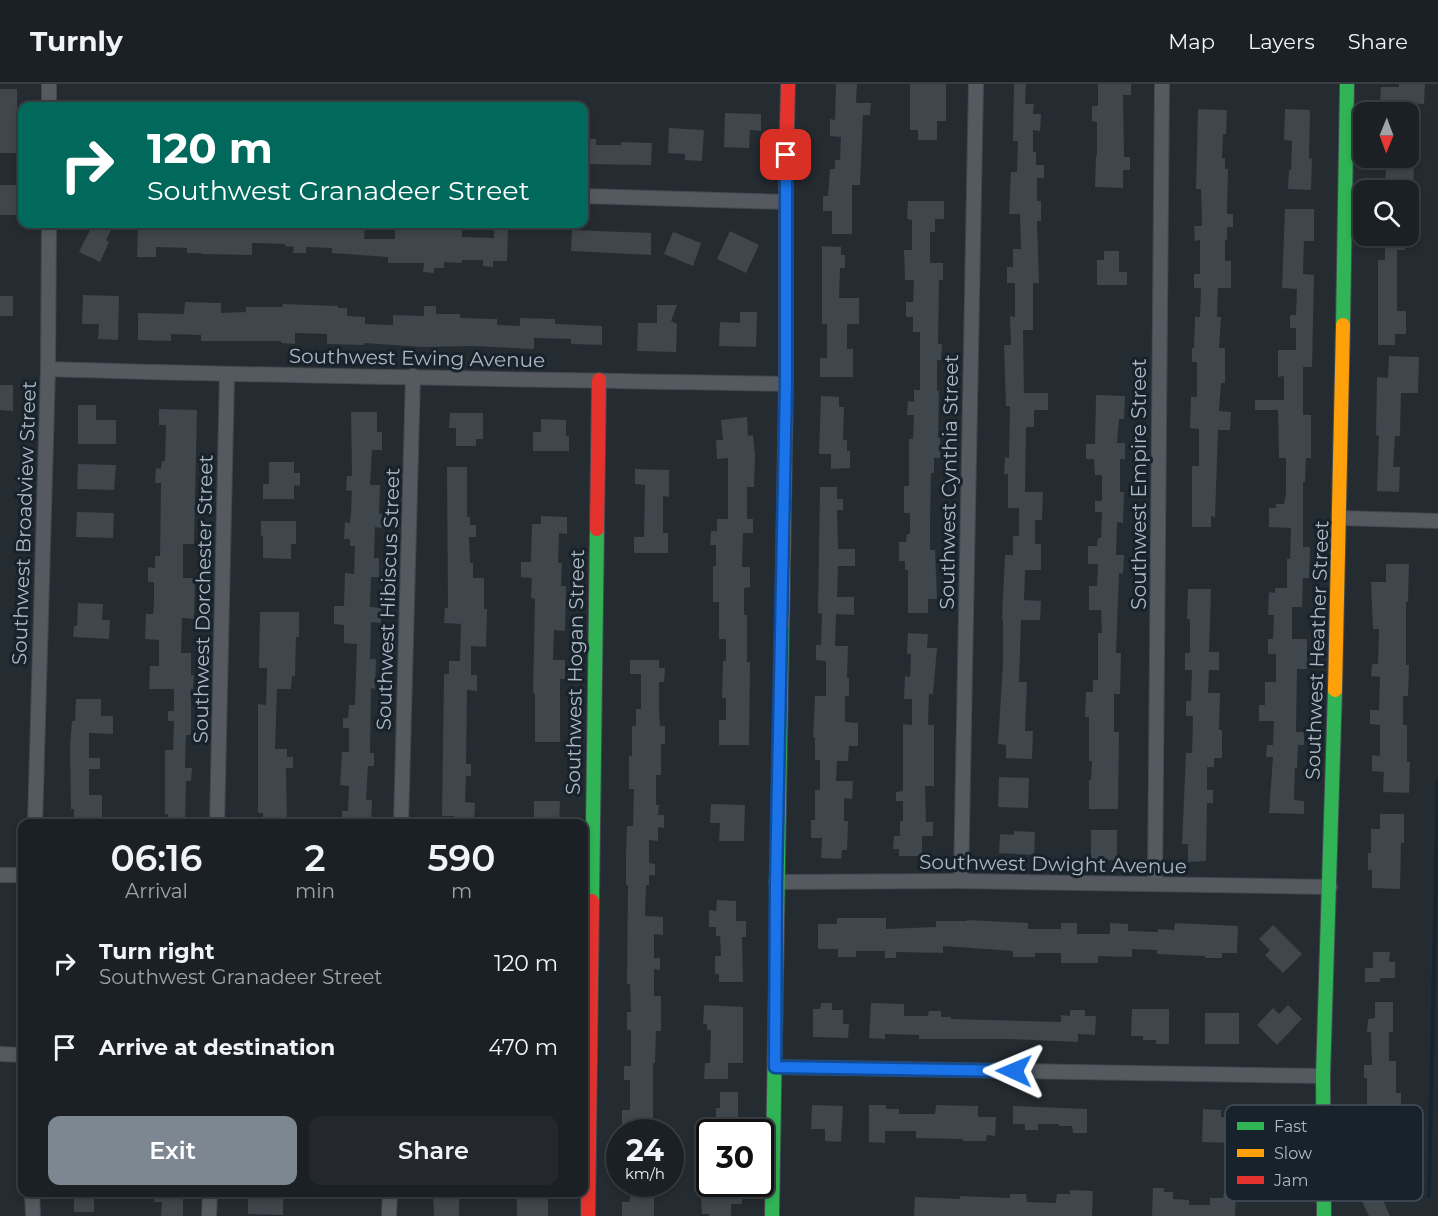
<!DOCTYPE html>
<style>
body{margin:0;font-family:Montserrat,sans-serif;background:#24282d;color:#f1f3f6;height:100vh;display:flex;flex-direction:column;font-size:22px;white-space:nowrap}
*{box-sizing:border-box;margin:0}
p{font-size:20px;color:#a0a3a7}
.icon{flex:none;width:33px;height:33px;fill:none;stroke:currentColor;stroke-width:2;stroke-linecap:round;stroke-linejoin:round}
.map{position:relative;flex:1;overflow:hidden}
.sheet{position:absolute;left:18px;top:735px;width:570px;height:378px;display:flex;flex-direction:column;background:#1b2025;border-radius:12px;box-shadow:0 3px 9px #0003,0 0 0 2px #393e42}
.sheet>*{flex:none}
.banner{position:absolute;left:18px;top:18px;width:570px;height:126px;border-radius:12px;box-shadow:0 3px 9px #0003,0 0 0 2px #393e42;background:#00695c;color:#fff;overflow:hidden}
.needle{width:39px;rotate:181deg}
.buttons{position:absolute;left:1353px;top:18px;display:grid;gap:12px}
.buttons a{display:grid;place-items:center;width:66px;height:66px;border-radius:12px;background:#1b2025;box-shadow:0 3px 9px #0003,0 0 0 2px #393e42;font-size:30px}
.speed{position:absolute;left:606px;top:1035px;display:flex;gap:12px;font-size:30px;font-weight:700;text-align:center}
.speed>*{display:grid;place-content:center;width:78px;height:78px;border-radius:50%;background:#1b2025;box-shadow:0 3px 9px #0003,0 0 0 2px #393e42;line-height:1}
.speed small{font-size:15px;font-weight:400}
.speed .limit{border:3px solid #111;border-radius:9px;background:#fff;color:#111}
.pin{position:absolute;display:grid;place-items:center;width:51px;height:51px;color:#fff;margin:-26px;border-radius:12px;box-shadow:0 3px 9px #0006}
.me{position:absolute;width:66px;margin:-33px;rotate:271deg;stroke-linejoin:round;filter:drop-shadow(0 0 4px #0008)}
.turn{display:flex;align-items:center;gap:21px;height:126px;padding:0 30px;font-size:27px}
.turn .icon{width:78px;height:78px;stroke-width:2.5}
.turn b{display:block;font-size:42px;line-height:51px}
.eta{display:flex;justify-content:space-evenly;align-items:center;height:102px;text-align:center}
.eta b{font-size:36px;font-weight:600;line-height:42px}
.button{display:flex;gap:12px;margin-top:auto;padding:12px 30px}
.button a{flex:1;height:69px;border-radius:12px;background:#7c8791;color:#fff;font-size:24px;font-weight:600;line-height:69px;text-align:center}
.button a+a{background:#24282d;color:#f1f3f6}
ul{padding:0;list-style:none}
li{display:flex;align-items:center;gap:18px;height:84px;padding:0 30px}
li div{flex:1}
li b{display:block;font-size:22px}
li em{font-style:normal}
header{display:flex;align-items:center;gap:36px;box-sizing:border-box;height:84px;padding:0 30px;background:#1b2025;border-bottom:2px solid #393e42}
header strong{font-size:28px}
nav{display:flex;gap:33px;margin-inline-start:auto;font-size:21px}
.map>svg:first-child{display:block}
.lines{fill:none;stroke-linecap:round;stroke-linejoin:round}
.stream{stroke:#152433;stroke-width:4}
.building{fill:#3f464c}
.street-casing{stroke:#41484e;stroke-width:16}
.fast-casing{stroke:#41484e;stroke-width:16}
.slow-casing{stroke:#41484e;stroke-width:16}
.jam-casing{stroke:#41484e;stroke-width:16}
.street{stroke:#545a60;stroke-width:14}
.fast{stroke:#30b455;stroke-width:14}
.slow{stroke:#ff9f0a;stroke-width:14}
.jam{stroke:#e5322d;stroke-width:14}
.route-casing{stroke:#114b97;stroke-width:15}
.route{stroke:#1a73e8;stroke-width:10}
.labels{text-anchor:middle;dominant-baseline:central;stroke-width:6;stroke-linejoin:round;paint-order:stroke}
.street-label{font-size:20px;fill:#acb8c4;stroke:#18222b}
.key{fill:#18222b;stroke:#444f59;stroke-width:1.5}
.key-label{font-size:16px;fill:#acb8c4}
</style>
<header>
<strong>Turnly</strong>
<nav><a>Map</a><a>Layers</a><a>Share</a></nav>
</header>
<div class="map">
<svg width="1438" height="1132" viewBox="0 0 1438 1132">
<rect width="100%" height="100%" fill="#242b31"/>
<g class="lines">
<polyline class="stream" points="1429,1112 1438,696"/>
</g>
<g class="building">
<polygon points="836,0 857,0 856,19 871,19 870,31 863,31 860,101 852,101 852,150 832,150 832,127 823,127 823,112 828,112 830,85 835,85 835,76 840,76 841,53 830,52 830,35 835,36"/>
<polygon points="910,0 946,0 946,37 937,37 937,56 918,56 918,46 910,46"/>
<polygon points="1014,0 1026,0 1025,20 1034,20 1033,30 1041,30 1040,47 1033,46 1033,68 1036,68 1036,81 1044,81 1044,94 1037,94 1037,117 1041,117 1041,137 1037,137 1039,199 1033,199 1033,246 1023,246 1024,309 1048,309 1048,326 1034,326 1034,343 1026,343 1025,408 1043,408 1042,436 1035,436 1035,460 1041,460 1041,486 1025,486 1024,516 1041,517 1040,536 1021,536 1019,598 1027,598 1025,647 1033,647 1032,675 1006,674 1006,661 998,660 1003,580 1003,535 1002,535 1005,471 1013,471 1013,452 1019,452 1019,424 1008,424 1008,390 1004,390 1005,373 1009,374 1010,322 1006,322 1004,261 1011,261 1010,232 1015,233 1015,199 1007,199 1007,183 1013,183 1013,165 1021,165 1020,130 1009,130 1011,88 1017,88 1018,57 1013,57"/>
<polygon points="1098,0 1131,0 1131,11 1123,11 1124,73 1130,73 1130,86 1123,86 1123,104 1095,103 1096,72 1097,72 1097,38 1092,37 1092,22 1098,22"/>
<polygon points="1399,0 1425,0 1424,20 1380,18 1381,3 1399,3"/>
<rect x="0" y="5" width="17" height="64"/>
<polygon points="1198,25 1227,26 1226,50 1223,50 1222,74 1225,74 1225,85 1228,85 1227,130 1233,130 1233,143 1227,143 1227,156 1225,156 1225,177 1231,177 1231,204 1218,204 1217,233 1221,233 1219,264 1225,264 1225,299 1221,299 1219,327 1231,328 1230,346 1218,346 1215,433 1211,432 1211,443 1192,443 1192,382 1199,382 1199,345 1190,344 1191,313 1197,313 1197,278 1192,278 1192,264 1194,264 1195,233 1200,233 1201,204 1194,204 1194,190 1200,190 1200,156 1195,157 1194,142 1202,142 1201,105 1196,105"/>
<polygon points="1285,25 1310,26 1309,74 1312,75 1311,106 1288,105 1289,86 1291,86 1292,57 1284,56"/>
<polygon points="725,29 761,30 761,47 750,46 749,64 724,63"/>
<polygon points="669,44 704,46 702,77 685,76 685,70 668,69"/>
<polygon points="584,55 596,55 596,61 621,61 621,58 652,59 651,81 584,80"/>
<polygon points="1386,82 1414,82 1413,106 1385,106"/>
<rect x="0" y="101" width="16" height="30"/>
<polygon points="908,117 944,117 944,135 935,135 935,148 930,148 930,179 943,179 943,196 939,196 938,260 942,260 941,276 937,276 937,307 939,307 938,354 940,354 940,374 934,374 934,389 931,389 930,438 930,466 935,466 937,515 928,515 928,529 908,529 908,486 905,486 905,477 899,477 899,458 906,458 907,450 910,450 910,429 904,429 904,402 909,402 909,355 913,355 914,331 907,331 908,317 914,318 914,306 920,306 920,248 913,248 913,233 906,233 906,218 913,218 914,196 905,196 904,166 912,166 912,136 907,135"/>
<polygon points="1285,125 1314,125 1314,157 1304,157 1303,190 1314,191 1312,283 1303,283 1303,331 1311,331 1311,374 1306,374 1305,398 1303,398 1303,463 1310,463 1309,494 1303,494 1302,523 1292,523 1292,555 1307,555 1307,585 1297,585 1296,648 1304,648 1304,661 1298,661 1297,684 1295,684 1294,716 1304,717 1304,730 1269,729 1273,673 1266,673 1267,661 1273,661 1274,637 1259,637 1259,621 1265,621 1265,598 1276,598 1276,570 1268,570 1268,555 1273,555 1274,531 1268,531 1269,508 1275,509 1275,504 1287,504 1287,475 1290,475 1291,444 1269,443 1269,424 1276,424 1276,420 1284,420 1286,409 1286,374 1279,374 1278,326 1255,326 1255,316 1284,316 1284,292 1278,293 1278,266 1296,266 1296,244 1290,244 1290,231 1296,231 1297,205 1282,204"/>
<polygon points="93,140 102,140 112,144 106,156 109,158 100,178 79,168"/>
<polygon points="138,140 205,142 205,140 253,140 253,143 285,144 285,140 365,141 364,155 395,155 395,141 462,143 462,153 494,154 494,144 508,144 507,177 493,177 493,183 483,182 483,176 462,176 462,179 444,178 444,184 434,184 434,189 423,188 424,179 388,179 388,173 332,169 332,164 306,163 306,169 293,169 294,163 285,162 285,160 252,159 252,171 202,170 201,169 187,169 187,164 156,163 156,173 137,173"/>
<polygon points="572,146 651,149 651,171 571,167"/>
<polygon points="730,147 759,161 746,189 717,175"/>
<polygon points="673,148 701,159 693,182 664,170"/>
<polygon points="1385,152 1405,152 1405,166 1397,166 1397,227 1406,227 1406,250 1395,250 1395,261 1378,261 1378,176 1385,176"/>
<polygon points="822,162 841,163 841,171 845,171 845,184 840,184 839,214 859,214 859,240 847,240 847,265 853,265 853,293 820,293 820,274 827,274 827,240 822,240"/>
<polygon points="1104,167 1119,167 1119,188 1127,188 1127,201 1097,201 1097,176 1104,176"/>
<polygon points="83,211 119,212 118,256 98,255 99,240 82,240"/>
<rect x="0" y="212" width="13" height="20"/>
<polygon points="185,218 221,219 221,229 246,228 246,223 282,223 283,220 338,222 338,224 347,224 347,232 365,233 365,240 393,241 393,231 424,232 424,222 436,222 436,230 460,230 460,234 497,235 497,241 520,242 520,234 555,235 555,240 602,242 602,261 571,260 571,255 534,254 534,265 472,262 423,263 364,259 364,261 327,260 327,250 295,249 295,260 281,259 281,257 201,257 201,251 171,250 171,257 138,256 138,229 184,230"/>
<polygon points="657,221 677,221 671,237 677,240 676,268 637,267 638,239 657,239"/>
<polygon points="740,228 757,228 756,263 719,262 720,238 740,239"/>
<polygon points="1389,272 1419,273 1418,309 1401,309 1400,352 1395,352 1393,383 1400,383 1399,408 1377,407 1379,352 1376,351 1377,293 1388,294"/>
<polygon points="0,301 13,301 13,327 0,326"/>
<polygon points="1096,311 1125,312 1124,335 1119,335 1117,359 1125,359 1125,375 1120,375 1120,408 1124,408 1123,439 1117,438 1116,471 1124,471 1123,490 1119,489 1116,569 1121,569 1120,610 1114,610 1114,648 1119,648 1118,725 1089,725 1089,696 1091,696 1092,677 1089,677 1089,633 1085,633 1086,608 1093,608 1093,596 1098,596 1098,549 1102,549 1101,526 1089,526 1089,502 1097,502 1098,480 1088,480 1088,462 1097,462 1098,454 1101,454 1102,428 1095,428 1095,417 1102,417 1102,391 1095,391 1094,375 1086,375 1086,360 1095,360"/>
<polygon points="821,312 839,313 839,323 844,323 843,356 847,356 847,367 850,367 850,384 831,385 831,370 819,370"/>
<polygon points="78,321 96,321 96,336 116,336 116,360 78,360"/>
<polygon points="159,325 197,326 194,460 183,460 183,494 195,494 194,535 182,534 181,569 191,569 191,591 194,591 193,605 191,605 191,651 186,651 185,684 192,684 191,697 186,697 185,740 168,740 168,730 165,730 165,666 173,666 174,637 168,637 168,627 174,627 174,605 149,605 150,582 159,582 159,556 145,555 146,530 153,530 154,520 154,498 148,498 148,483 155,484 155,472 160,472 161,399 155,399 156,384 161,385 162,377 165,377 166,341 159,341"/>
<polygon points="351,328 377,328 377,348 382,348 382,366 372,366 370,401 380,401 379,430 382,430 382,444 375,443 374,474 379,474 379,493 371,493 370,523 381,524 381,539 371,538 370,575 376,575 375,605 371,604 370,669 374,669 374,682 368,682 366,716 372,716 371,740 342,739 342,727 348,727 349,702 340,701 342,668 349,668 349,644 343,644 343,634 348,634 349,621 355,621 357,560 344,559 344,541 334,540 334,522 344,522 345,489 354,490 355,462 350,462 350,455 344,455 345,438 350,439 351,429 352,407 346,406 347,392 352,392"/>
<polygon points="450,329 483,329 483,355 476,355 476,362 456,362 456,344 449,344"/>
<polygon points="747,333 748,352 753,351 755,372 754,403 747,403 747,435 753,435 753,449 743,449 742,483 750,483 750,503 744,504 744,531 747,531 747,578 750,578 749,661 719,661 719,636 726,636 726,614 722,614 723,577 726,577 726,555 719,555 719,518 713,518 713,482 716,482 716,461 710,461 711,447 717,447 717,435 728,435 728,374 717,375 716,356 723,356 721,336"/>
<polygon points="541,335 566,336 566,352 569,352 569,367 533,367 533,348 541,348"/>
<polygon points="269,378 294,378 294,389 300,389 300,402 294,401 294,415 263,415 263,400 269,400"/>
<polygon points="78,380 116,381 114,406 77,405"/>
<polygon points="447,383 467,383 467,433 470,433 470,441 476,441 476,453 469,453 470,479 473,479 473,494 484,494 484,525 487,525 486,563 471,562 471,591 477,591 477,607 467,606 466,680 471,680 471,692 466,692 465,718 475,719 474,740 453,740 454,732 442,732 444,590 449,590 449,577 460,577 461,540 444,539 445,524 448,524"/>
<polygon points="635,385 669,386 669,413 663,412 663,449 668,449 668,469 634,469 634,453 644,453 645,401 635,400"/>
<polygon points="820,403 837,403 837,415 843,415 843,426 837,426 838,465 855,465 855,482 838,482 837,513 854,513 854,531 836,530 835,562 848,562 847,594 849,594 849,612 845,612 845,638 858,639 858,662 849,662 848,677 837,677 836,697 853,697 852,715 844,714 844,737 848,737 847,766 842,766 841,775 821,774 822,754 811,754 811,736 815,736 815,706 820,706 820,676 815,676 815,654 813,653 815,612 826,612 826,577 816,576 816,561 821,561 822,530 818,529"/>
<polygon points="77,428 114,429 113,454 76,453"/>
<polygon points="541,432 567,433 567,450 559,449 558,479 562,479 561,502 566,502 565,547 554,546 553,576 565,576 565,595 560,595 560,658 535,658 535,609 533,609 535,515 531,514 532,494 521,493 521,478 531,478 532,440 541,440"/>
<polygon points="261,437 296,437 296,460 291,460 291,475 263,474 263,452 261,452"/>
<polygon points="1386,480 1409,480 1408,518 1406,518 1406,581 1409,581 1408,612 1403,612 1403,641 1407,641 1407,678 1410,678 1409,709 1383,708 1384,688 1372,687 1372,671 1380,672 1380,641 1370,640 1370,626 1379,626 1380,593 1371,592 1372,580 1378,580 1379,545 1373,545 1371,498 1386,498"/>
<polygon points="1188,505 1211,505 1209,568 1219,568 1219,586 1209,586 1208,609 1220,609 1219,646 1222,646 1222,674 1214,674 1214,683 1207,683 1207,706 1213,706 1213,719 1207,719 1206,777 1188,778 1188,760 1182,760 1186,669 1192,669 1193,632 1186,632 1186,617 1191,617 1192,586 1185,586 1185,569 1190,569 1190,535 1187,535"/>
<polygon points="78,519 103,520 102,536 110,536 109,555 73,553 74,542 77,542"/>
<polygon points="260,528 299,528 299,553 296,553 295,592 292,592 291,605 277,605 275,665 287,665 287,673 293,673 293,684 286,684 287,740 263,740 263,729 258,729 258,620 266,621 267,584 259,584"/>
<polygon points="908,549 928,550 927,564 937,564 933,610 929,610 928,641 934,641 934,702 925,702 926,738 933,738 933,752 922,752 922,772 899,772 899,765 893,765 894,752 900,752 900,737 903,737 903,717 896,717 896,708 903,707 903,640 912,641 912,615 904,615 905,592 910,593 911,570 907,570"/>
<polygon points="630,576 659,576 659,584 665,584 664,598 659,598 659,625 660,642 665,642 665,660 661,660 661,691 656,691 656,721 659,721 658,731 664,731 664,744 658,743 658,757 649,756 649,779 655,780 655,791 649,791 649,801 646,801 645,832 663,833 663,851 654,850 654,874 660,874 660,886 654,885 654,912 661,912 661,947 656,947 655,979 653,979 653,1041 622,1042 622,1026 630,1026 630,996 624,996 624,982 631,982 631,946 627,946 627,928 631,928 630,900 627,900 628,801 626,801 626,771 627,742 633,742 634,705 629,705 629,672 632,672 632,642 636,642 636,625 641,625 641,590 630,590"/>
<polygon points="76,615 101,615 101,632 113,632 113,650 89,649 89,674 100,674 100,685 89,685 89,711 102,711 102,740 74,740 74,725 71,725 70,663 72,637 75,637"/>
<polygon points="999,693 1029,694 1028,724 998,723"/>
<polygon points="534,717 560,717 559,740 534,740"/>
<polygon points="711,720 745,721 744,757 719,757 720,739 710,739"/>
<polygon points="1380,730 1404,730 1404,759 1401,759 1400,805 1372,804 1372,786 1368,786 1368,769 1371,769 1371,745 1380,745"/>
<rect x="1091" y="746" width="26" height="30"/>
<polygon points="1014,747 1035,748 1034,771 999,769 1000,750 1014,751"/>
<polygon points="717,816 736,817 736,837 746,837 746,853 742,853 743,898 719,898 719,890 715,890 715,872 721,872 720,852 716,852 716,843 709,843 709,826 716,827"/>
<polygon points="837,834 886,834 886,845 936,843 936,837 967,837 967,836 1028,839 1028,845 1061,845 1061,839 1077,839 1077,850 1110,850 1110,839 1128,840 1128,847 1158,848 1158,845 1174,846 1175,839 1238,842 1237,869 1222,869 1222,874 1205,874 1205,872 1157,870 1157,866 1132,865 1132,873 1098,872 1098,879 1061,879 1061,869 1035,869 1035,873 1013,873 1013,867 943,862 943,869 896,868 896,874 885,874 885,867 856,867 856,873 838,873 838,865 818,865 818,840 837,840"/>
<polygon points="1273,841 1302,870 1283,889 1265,871 1270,866 1259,855"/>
<polygon points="1373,868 1390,868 1389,878 1395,878 1395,894 1380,894 1380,898 1365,898 1365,884 1373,884"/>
<polygon points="1375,918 1393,918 1393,948 1389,948 1389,977 1396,977 1396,1009 1401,1009 1401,1035 1393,1035 1393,1056 1400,1056 1400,1092 1363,1092 1363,1078 1369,1078 1369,1056 1373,1056 1373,1024 1367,1024 1367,994 1364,994 1364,981 1372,981 1371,948 1367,948 1368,935 1375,934"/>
<polygon points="821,919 832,919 832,926 843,926 843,940 849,940 848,954 813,953 813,925 820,925"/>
<polygon points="871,919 904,920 904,932 928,932 929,927 941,927 941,933 951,933 951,935 1061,938 1061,931 1070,932 1070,926 1085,926 1085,932 1096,932 1095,951 1078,950 1078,958 1009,955 919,955 919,951 885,950 885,955 869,954"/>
<polygon points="704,921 743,923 743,979 728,979 728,995 704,995 705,979 710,979 711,946 707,946 707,940 703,940"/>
<polygon points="1288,921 1302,935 1277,961 1257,941 1273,924 1279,930"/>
<polygon points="1132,925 1169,925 1169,960 1156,960 1156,956 1143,956 1143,952 1131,952"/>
<rect x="1205" y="929" width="34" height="31"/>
<polygon points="720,1008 738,1008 738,1045 716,1045 716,1024 720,1024"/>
<polygon points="812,1021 843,1022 841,1058 825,1057 825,1045 811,1045"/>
<polygon points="869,1021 886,1021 886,1025 899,1025 899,1030 935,1030 936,1021 978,1022 978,1033 996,1033 995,1052 987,1051 986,1057 963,1057 963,1055 916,1054 916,1047 885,1047 885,1059 869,1058"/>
<polygon points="1013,1022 1087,1025 1087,1049 1073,1049 1072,1042 1059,1042 1059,1040 1038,1040 1038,1046 1025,1046 1025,1040 1013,1040"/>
<polygon points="1203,1025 1221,1026 1221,1033 1255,1034 1256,1027 1296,1033 1293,1053 1279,1051 1278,1057 1261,1055 1262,1047 1238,1044 1238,1052 1230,1051 1230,1059 1202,1058"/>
<polygon points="709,1102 742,1102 742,1120 731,1120 731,1132 709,1132 709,1130 702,1130 701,1111 709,1111"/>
<polygon points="1153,1104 1164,1104 1164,1108 1173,1108 1173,1115 1189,1116 1189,1121 1210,1121 1210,1114 1223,1114 1224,1109 1236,1109 1235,1132 1152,1132"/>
<polygon points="630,1106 647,1106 647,1111 654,1111 654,1132 622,1132 622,1118 630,1118"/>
<polygon points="1070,1106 1093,1107 1092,1132 914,1132 915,1113 960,1115 960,1112 1010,1114 1010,1110 1026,1110 1027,1118 1056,1119 1057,1110 1070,1110"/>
<polygon points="1379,1107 1390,1132 1369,1132 1361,1115"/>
<rect x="74" y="1108" width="20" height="20"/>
<polygon points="155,1108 183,1108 183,1132 161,1132 162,1118 154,1118"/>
<polygon points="259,1108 283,1108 283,1131 248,1130 248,1112 259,1112"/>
<polygon points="433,1108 451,1108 451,1115 459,1115 459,1132 434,1132"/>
<polygon points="517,1114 548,1115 548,1132 517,1132"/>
</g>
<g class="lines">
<defs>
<g id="street">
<polyline points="49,22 49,0"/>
<polyline points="584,112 785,118"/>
<path d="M 48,285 C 294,293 540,295 786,300"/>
<polyline points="1340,434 1438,437"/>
<polyline points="35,740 48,285 49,140"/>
<polyline points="217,740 227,291"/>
<polyline points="401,740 413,292"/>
<polyline points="0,791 22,791"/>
<polyline points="961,797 976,0"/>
<polyline points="776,798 961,797 1330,803"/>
<polyline points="1155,800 1162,0"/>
<polyline points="0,970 22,971"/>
<polyline points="775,983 1323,992"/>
<polyline points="32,1108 33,1132"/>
<polyline points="209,1132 210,1108"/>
<polyline points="389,1132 390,1108"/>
</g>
<g id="fast">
<polyline points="1343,241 1347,0"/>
<polyline points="592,817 597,445"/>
<polyline points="772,1132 782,541"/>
<polyline points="1324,1132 1323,992 1335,606"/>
</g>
<g id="slow">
<polyline points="782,541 786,300 786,88"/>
<polyline points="1335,606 1343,241"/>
</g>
<g id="jam">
<polyline points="786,88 788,0"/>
<polyline points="597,445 599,296"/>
<polyline points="588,1132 592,817"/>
</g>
</defs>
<use href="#street" class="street-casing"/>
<use href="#fast" class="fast-casing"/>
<use href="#slow" class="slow-casing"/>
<use href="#jam" class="jam-casing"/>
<use href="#street" class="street"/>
<use href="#fast" class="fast"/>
<use href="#slow" class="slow"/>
<use href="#jam" class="jam"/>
</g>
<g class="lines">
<defs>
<polyline id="route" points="786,71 786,300 776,798 775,983 1014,987"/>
</defs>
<use href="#route" class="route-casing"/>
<use href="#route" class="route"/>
</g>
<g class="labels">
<g class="street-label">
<text transform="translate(417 274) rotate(1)">Southwest Ewing Avenue</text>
<text transform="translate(949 398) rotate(-89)">Southwest Cynthia Street</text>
<text transform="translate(1139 400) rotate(-90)">Southwest Empire Street</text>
<text transform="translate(24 439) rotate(-88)">Southwest Broadview Street</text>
<text transform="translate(203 515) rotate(-89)">Southwest Dorchester Street</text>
<text transform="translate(388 515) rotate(-88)">Southwest Hibiscus Street</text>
<text transform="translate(1317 566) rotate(-88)">Southwest Heather Street</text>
<text transform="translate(575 588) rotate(-89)">Southwest Hogan Street</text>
<text transform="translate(1053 780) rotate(1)">Southwest Dwight Avenue</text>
</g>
</g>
<rect x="1225" y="1021" width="198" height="96" rx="9" class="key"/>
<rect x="1237" y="1038" width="27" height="8" fill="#30b455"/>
<rect x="1237" y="1065" width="27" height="8" fill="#ff9f0a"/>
<rect x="1237" y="1092" width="27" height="8" fill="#e5322d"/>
<g class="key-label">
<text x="1274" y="1048">Fast</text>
<text x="1274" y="1075">Slow</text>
<text x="1274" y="1102">Jam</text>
</g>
</svg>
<div class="buttons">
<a><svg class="needle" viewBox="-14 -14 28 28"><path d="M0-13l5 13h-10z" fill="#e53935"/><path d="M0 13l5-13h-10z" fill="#a0a3a7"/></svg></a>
<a><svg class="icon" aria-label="search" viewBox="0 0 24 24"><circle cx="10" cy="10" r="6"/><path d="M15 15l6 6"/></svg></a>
</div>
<div class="speed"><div>24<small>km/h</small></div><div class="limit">30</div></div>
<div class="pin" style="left:786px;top:71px;background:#d93025"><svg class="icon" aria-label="arrive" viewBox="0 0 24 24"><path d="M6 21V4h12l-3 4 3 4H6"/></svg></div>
<svg class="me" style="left:1014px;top:987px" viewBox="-20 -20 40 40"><path d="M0-17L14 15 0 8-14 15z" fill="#1a73e8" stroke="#fff" stroke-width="4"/></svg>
<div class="banner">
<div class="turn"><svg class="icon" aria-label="right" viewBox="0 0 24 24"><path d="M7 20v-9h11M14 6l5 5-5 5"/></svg><div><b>120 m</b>Southwest Granadeer Street</div></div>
</div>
<section class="sheet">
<div class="eta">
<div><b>06:16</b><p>Arrival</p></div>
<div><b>2</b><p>min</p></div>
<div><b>590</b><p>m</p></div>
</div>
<ul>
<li><svg class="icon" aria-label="right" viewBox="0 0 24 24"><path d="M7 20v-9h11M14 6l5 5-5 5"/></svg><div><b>Turn right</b><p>Southwest Granadeer Street</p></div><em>120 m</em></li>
<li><svg class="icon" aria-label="arrive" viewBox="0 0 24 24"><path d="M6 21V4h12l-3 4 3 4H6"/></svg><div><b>Arrive at destination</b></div><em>470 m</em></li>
</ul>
<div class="button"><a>Exit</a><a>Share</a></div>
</section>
</div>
